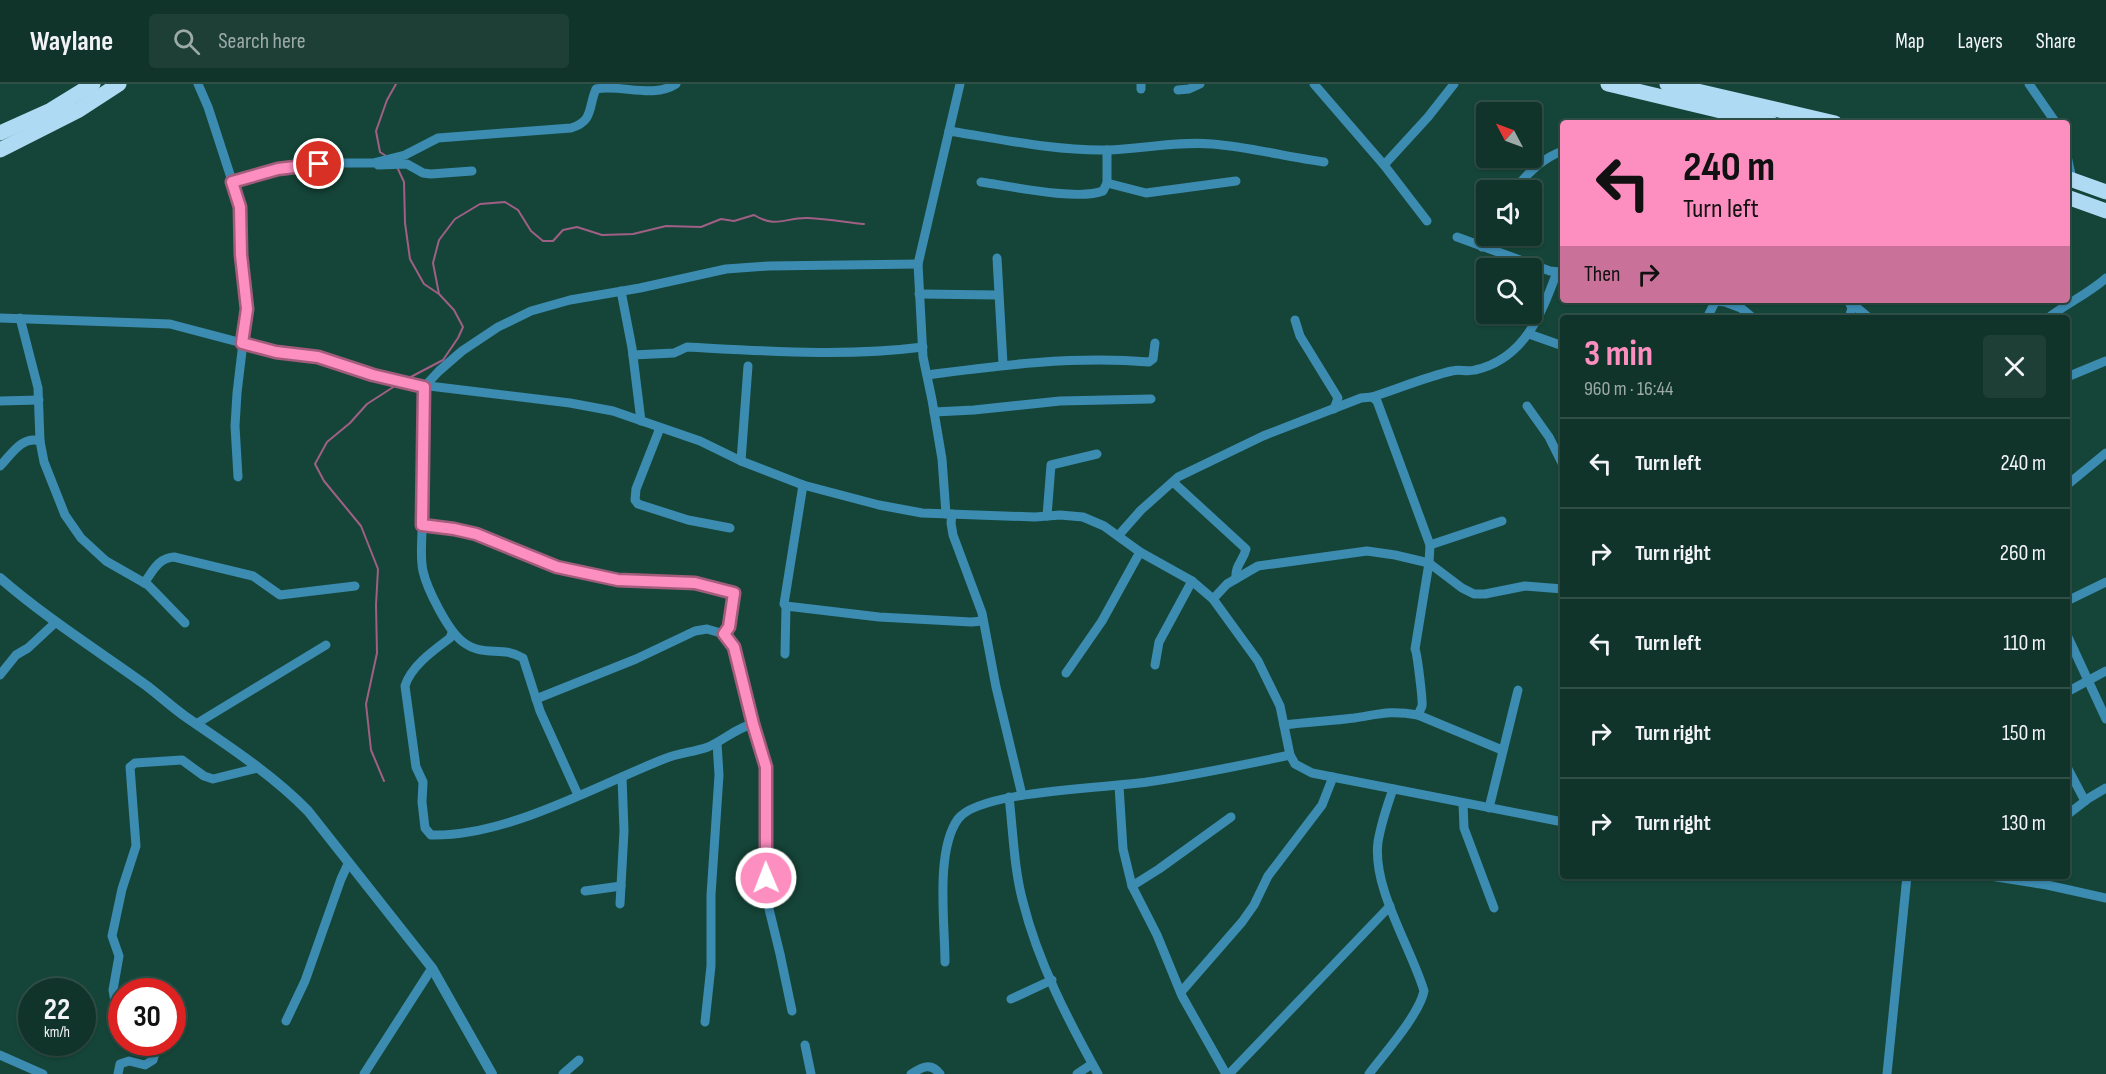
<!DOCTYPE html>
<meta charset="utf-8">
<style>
body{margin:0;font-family:"Sofia Sans Condensed",sans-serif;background:#1e3f36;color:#f1f3f6;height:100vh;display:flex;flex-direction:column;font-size:22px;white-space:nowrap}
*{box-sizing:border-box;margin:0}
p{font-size:20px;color:#9caaa8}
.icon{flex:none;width:33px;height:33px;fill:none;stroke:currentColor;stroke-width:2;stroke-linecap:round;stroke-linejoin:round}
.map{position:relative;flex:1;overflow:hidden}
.panel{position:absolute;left:1560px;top:231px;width:510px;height:564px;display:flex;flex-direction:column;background:#10342a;border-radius:6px;box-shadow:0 2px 4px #0004,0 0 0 2px #304f47}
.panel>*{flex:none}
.guide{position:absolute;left:1560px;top:36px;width:510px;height:183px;border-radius:6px;box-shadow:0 2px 4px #0004,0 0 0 2px #304f47;background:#fd8ec0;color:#111;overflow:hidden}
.needle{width:39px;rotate:311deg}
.controls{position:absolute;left:1476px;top:18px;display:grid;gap:12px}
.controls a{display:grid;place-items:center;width:66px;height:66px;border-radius:6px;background:#10342a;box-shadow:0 2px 4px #0004,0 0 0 2px #304f47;font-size:30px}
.speed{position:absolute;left:18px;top:894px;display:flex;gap:12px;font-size:30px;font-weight:700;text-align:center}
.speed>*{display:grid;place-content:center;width:78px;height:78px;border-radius:50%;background:#10342a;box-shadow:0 2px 4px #0004,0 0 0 2px #304f47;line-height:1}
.speed small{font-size:15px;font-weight:400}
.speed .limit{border:9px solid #d22;background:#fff;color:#111}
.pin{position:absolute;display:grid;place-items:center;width:51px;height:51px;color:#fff;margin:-26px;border:3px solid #fff;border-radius:50%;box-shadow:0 2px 6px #0007}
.me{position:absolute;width:66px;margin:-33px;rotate:359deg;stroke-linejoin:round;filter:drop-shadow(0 0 4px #0008)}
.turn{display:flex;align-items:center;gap:21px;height:126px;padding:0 24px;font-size:27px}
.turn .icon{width:78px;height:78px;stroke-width:2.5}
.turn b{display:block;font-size:42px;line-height:51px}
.then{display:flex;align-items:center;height:57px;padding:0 24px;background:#0003;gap:12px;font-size:22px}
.round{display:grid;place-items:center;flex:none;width:63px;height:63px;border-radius:6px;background:#1e3f36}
.overview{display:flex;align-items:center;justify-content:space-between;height:102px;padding:0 24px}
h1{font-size:36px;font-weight:700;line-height:45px;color:#fd8ec0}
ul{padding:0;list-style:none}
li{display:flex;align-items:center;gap:18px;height:90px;padding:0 24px;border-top:2px solid #304f47}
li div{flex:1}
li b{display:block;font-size:22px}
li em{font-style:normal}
header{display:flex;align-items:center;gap:36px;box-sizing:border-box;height:84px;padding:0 30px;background:#10342a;border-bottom:2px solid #304f47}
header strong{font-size:28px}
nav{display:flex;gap:33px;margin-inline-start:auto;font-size:21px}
.search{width:420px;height:54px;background:#1e3f36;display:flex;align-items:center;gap:15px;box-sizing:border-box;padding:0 21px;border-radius:6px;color:#9caaa8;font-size:22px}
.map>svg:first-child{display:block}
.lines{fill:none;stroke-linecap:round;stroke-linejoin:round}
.stream{stroke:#a05f85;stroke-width:2}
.minor{stroke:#3c8bb1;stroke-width:9}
.tertiary{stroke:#3c8bb1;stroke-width:10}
.trunk{stroke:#aedaf3;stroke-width:15}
.route-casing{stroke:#a45c7d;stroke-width:15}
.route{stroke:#fd8ec0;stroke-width:10}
</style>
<header>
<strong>Waylane</strong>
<div class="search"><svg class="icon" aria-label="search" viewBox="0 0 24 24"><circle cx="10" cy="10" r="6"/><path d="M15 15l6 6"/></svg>Search here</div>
<nav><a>Map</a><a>Layers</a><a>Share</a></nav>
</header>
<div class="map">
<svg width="2106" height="990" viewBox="0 0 2106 990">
<rect width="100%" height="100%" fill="#154538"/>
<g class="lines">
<g class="stream">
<polyline points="386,72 380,68 376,47 387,16 396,0"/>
<polyline points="398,85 404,98 405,139 410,175 424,200 439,210 454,226 463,243 458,254 443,276 405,296"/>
<path d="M 439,210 L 433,179 L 439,156 L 455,135 L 480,120 L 505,118 L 518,126 L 531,147 L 543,157 L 553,157 L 563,146 L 577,143 L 602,151 L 633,150 L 666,142 L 701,143 L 721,135 L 734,137 L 754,131 C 777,145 785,133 808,134 C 827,135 845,138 864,140"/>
<polyline points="384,697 371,666 366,620 377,569 376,521 378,485 361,442 324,397 315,380 327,358 350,339 367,320 398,300"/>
</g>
<g class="minor">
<polyline points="198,0 208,23 236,109 241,137 241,171 247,225 237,309 235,342 238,393"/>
<polyline points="1141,0 1141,5"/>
<polyline points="1314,0 1384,81 1427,137"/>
<polyline points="2029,0 2056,39"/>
<polyline points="1178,6 1189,5 1200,0"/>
<path d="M 949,47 C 1001,55 1054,67 1107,66 C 1142,65 1177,57 1212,60 C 1250,63 1287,73 1324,78"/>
<polyline points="2067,72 2072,95"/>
<polyline points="378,81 407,80 423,89 431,90 472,87"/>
<polyline points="1384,81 1428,33 1454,0"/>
<path d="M 233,98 L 278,85 L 319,79 L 373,79 L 405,71 L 438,54 L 571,44 C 594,37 588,23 596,5 C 621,0 653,15 676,0"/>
<path d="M 981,98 C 1009,102 1078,117 1103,107 L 1107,99 L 1107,66"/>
<polyline points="1107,99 1146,109 1236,97"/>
<path d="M 1515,106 C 1526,90 1544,73 1563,67"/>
<polyline points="1457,153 1550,187 1561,188"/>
<polyline points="1482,163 1488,152"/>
<polyline points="997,174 1003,280"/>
<polyline points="621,207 632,264 641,337"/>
<polyline points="919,210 998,211"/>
<polyline points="1705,216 1725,218 1741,224 1753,234"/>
<polyline points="1848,216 1869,234"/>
<polyline points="1848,216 1852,224 1849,234"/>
<polyline points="0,234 170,240 276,268 318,273 373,291 404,299 570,319 613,327 700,357 741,377 803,401 879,421 922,429 1035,433 1060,431 1083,433 1104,442 1140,468 1192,497 1213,515 1258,577 1280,622 1290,671 1295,680 1312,689 1563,738"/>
<polyline points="20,234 38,304 40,357 44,378 65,431 81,454 106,477 148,501 185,539"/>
<polyline points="1707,234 1715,218"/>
<path d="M 2048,234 C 2067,219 2088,210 2106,194"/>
<polyline points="1295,236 1300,252 1338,314 1334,325"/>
<polyline points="1529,250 1563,262"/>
<path d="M 633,271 L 674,269 L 687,263 C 766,267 845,273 923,263"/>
<path d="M 927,291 C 1001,281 1074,272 1149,278 L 1153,275 L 1155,259"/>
<polyline points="2067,293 2106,277"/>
<path d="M 1372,313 C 1398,305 1425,293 1452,287 C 1459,285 1467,288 1475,286 C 1524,275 1541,231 1557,188"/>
<polyline points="0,317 39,316"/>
<polyline points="1527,322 1549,353 1563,381"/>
<polyline points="934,328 974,326 1060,317 1151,315"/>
<polyline points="660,344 636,405 635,416 638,420 688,436 730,444"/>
<polyline points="741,377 748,282"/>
<path d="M 0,382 C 11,371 22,351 40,357"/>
<path d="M 1173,398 L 1246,465 C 1243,478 1235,480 1236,495"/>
<polyline points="803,401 784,520 786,522 879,533 971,538 983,537"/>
<polyline points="2067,401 2106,369"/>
<polyline points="946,430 942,375 932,316 923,273 918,180 960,0"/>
<polyline points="952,430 951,439 953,451 982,529 996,603 1022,711"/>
<polyline points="1047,432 1051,381 1097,370"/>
<polyline points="422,441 454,445 476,450 557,483 618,496 695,499 734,509 729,543 724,550"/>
<path d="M 1118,452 L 1141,426 L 1178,393 L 1263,352 L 1361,314 L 1372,313 L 1377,317 L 1430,461 L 1429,479 L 1415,565 C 1417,568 1423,617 1422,622 C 1422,623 1418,630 1418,631"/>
<polyline points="1430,461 1502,437"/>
<path d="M 144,499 C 153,487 158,474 174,473 L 253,492 L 280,511 L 355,502"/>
<polyline points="1213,515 1227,500 1258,482 1367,467 1395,471 1429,479 1462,504 1474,510 1485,510 1525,502 1563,505"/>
<polyline points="2067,517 2106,498"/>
<path d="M 452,549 L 450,554 C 434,566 411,582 405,602 L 416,683 L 423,698 L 422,718 L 425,744 L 431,751 C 507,753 595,702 664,675 C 679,669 694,668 708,663 C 724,656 736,644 753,640"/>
<polyline points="2067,551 2106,635"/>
<polyline points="785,570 786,522"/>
<polyline points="1155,581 1159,558 1192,497"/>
<polyline points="1066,589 1102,537 1140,468"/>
<polyline points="0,591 16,571 28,564 56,538"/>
<polyline points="2067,608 2106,587"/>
<polyline points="536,615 636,575 695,547 707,545 724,550 733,563 753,640 766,683 766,794 769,825 780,870 792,927"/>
<polyline points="196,640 326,561"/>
<path d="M 1284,641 C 1307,638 1331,637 1354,634 C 1380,630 1390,626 1418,631 L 1502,666"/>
<polyline points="2067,683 2085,717"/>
<polyline points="1119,702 1123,765 1132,802 1157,851 1182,912 1226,990"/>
<path d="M 578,711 L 540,627 L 523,574 C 502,561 484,574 463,558 C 448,547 427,505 423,487 C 420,474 422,458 422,445 C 421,398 424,350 424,303 L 439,287 L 462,267 L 498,243 L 531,227 L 570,216 L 640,204 L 726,185 L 768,182 L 918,180"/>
<path d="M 1009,713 C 1013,746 1014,786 1023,818 C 1038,878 1068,936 1098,990"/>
<polyline points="1463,719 1464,744 1494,824"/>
<polyline points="1489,724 1518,606"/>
<polyline points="2067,731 2089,714 2106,704"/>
<polyline points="1990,792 2047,801 2106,814"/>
<polyline points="1132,802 1159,785 1231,733"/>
<polyline points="585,807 621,802"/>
<polyline points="620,820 624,747 622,693"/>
<path d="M 945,878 C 945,840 935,767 958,735 C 979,706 1110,704 1147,698 C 1195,691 1243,681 1290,671"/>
<polyline points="1181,908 1242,838 1254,821 1268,792 1322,721 1333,693"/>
<polyline points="1011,915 1052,896"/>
<polyline points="122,937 117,929 113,906 119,872 112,852 122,805 136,762 130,683 135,679 182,676 204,692 213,695 258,684"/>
<polyline points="286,937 305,897 341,795 348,780"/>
<polyline points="705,938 711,882 711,811 719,691 717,659"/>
<polyline points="805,961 811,990"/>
<polyline points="0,971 43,990"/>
<polyline points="118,990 120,980 129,977 145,981 153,976 155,969 149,958"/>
<polyline points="364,990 432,884"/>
<polyline points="563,990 579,976"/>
<path d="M 911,990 C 922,983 931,978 940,990"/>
<polyline points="1077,990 1092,980"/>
<polyline points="1229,990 1390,822"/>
<path d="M 1369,990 C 1384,970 1419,931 1424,907 C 1411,863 1372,804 1378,758 C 1381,740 1387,722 1393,705"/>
<polyline points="1887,990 1907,792"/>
</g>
<path class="tertiary" d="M 0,494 C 46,534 97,566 147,602 C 160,612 172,623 186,633 C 228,662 272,690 308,727 L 432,884 L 492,990"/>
<g class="trunk">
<polyline points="1608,0 1771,39"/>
<polyline points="1667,0 1835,39"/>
<polyline points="0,49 51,26 93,0"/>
<polyline points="0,66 79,26 119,0"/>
<polyline points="2067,94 2106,108"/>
<polyline points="2067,113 2106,127"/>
</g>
</g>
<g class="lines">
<defs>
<polyline id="route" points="319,80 278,85 232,98 240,123 241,171 247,225 242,259 276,268 318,273 373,291 424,303 422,441 454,445 476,450 557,483 618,496 695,499 734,509 729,543 724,550 734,563 753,640 766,683 766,794"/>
</defs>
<use href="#route" class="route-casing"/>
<use href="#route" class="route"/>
</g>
</svg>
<div class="controls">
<a><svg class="needle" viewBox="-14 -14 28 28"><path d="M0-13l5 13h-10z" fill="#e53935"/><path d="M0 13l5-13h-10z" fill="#9caaa8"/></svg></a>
<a><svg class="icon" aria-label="sound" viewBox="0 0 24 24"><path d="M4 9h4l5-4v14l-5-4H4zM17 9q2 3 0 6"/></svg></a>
<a><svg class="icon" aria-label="search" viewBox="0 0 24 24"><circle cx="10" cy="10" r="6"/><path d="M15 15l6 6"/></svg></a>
</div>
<div class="speed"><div>22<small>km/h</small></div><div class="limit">30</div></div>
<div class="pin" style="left:319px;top:80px;background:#d93025"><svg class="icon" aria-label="arrive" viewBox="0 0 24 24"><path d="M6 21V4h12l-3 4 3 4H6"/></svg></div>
<svg class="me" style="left:766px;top:794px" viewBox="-20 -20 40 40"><circle r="17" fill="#fd8ec0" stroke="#fff" stroke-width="3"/><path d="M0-11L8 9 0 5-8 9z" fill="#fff"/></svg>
<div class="guide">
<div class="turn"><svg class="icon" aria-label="left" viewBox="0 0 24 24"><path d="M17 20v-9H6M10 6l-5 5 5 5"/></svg><div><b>240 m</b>Turn left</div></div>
<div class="then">Then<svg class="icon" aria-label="right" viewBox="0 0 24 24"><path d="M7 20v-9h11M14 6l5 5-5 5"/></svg></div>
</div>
<section class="panel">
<div class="overview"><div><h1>3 min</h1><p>960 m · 16:44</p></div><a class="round"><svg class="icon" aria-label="close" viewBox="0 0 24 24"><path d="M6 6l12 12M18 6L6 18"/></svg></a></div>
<ul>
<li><svg class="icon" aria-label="left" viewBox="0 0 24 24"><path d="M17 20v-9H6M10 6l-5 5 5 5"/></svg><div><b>Turn left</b></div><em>240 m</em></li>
<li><svg class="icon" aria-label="right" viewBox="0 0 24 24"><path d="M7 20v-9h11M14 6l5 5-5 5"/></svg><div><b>Turn right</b></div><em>260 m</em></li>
<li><svg class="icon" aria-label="left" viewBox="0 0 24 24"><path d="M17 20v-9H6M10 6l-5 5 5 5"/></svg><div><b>Turn left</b></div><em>110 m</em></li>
<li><svg class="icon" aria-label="right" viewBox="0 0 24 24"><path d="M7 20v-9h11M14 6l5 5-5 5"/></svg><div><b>Turn right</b></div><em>150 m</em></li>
<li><svg class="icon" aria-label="right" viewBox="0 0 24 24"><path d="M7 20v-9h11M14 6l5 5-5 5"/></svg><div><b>Turn right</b></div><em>130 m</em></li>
</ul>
</section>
</div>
